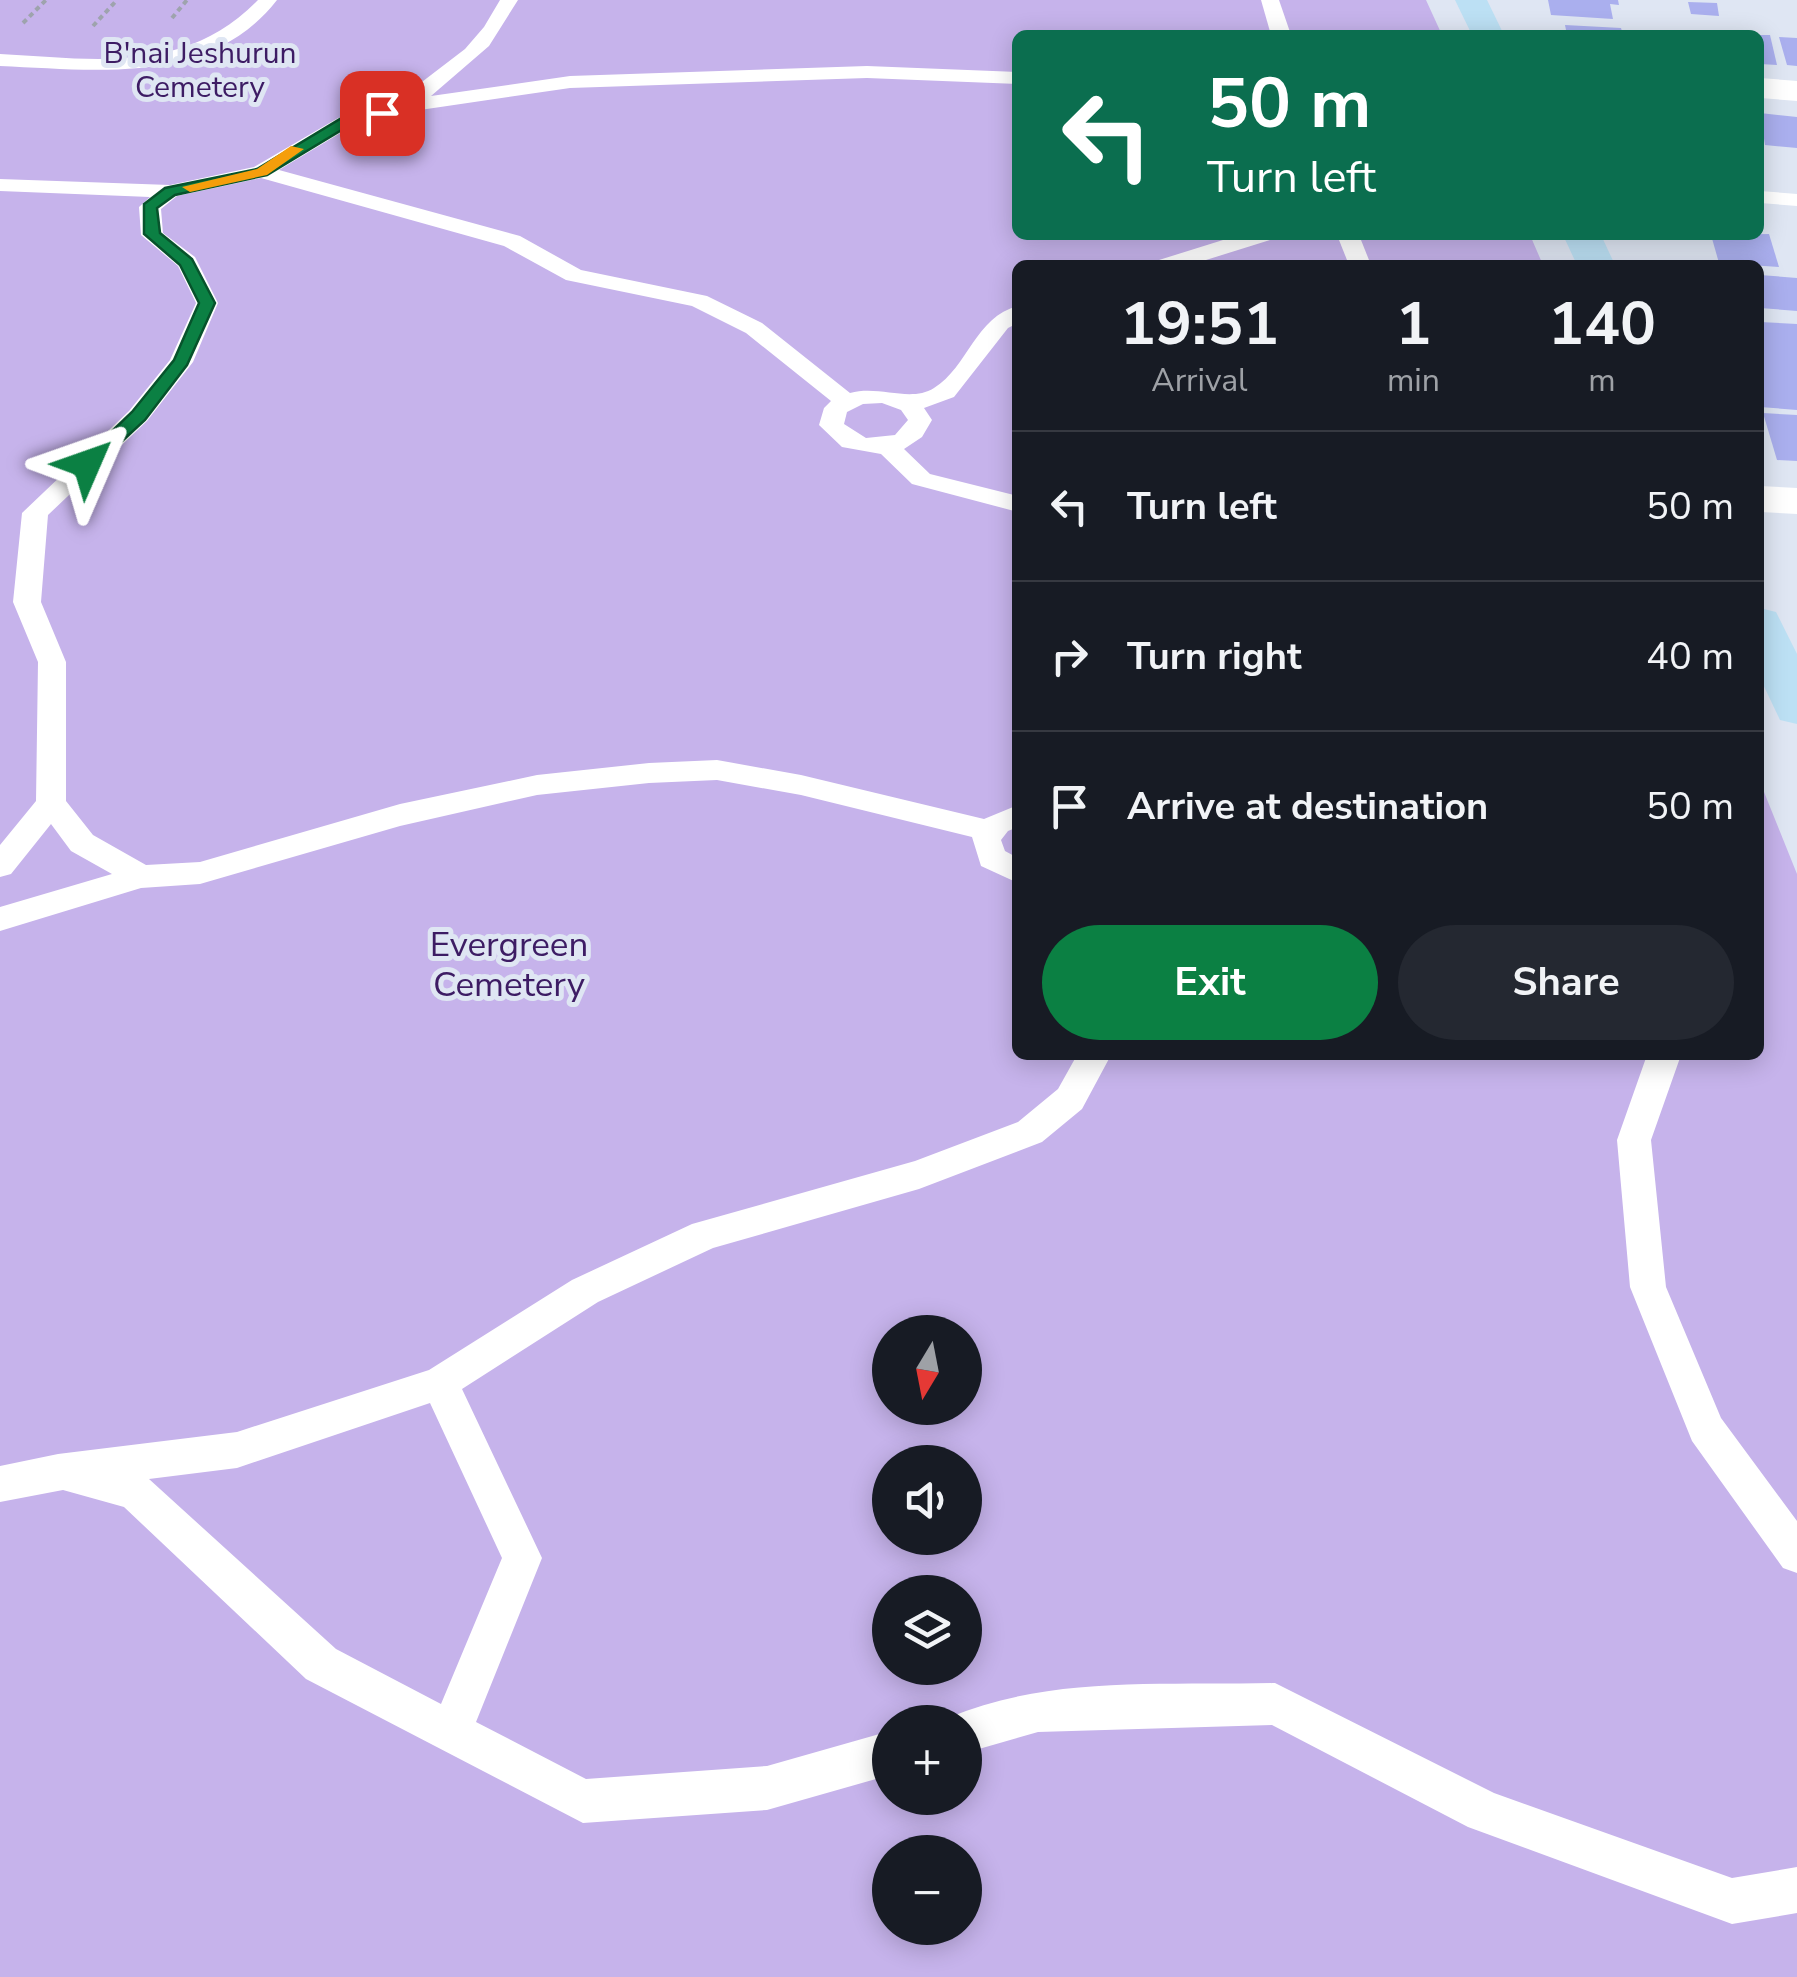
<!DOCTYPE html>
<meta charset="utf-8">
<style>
body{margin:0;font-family:"Nunito Sans",sans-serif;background:#242831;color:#f1f3f6;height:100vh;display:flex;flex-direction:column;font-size:38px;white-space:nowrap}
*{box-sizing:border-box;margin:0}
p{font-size:32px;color:#9ea1a6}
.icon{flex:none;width:55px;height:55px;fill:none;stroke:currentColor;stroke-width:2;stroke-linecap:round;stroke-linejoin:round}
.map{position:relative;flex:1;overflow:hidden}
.drawer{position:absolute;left:1012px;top:260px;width:752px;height:800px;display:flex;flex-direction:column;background:#171b24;border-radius:15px;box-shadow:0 5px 25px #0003}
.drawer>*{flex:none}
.guide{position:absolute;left:1012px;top:30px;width:752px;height:210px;border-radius:15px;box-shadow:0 5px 25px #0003;background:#0b6e4f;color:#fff;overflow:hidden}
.needle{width:65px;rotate:190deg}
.fabs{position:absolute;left:872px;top:1315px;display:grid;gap:20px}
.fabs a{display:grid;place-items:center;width:110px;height:110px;border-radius:50%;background:#171b24;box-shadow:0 5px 25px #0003;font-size:50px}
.pin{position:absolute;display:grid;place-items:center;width:85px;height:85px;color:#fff;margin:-42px;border-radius:20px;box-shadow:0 5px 15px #0006}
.me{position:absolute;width:110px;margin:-55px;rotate:47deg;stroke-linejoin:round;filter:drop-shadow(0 0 8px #0008)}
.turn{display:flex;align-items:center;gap:35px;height:210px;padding:0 30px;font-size:45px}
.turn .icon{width:130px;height:130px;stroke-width:2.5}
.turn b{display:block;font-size:70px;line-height:85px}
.eta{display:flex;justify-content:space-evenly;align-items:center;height:170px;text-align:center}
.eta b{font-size:60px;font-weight:700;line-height:70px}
.button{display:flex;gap:20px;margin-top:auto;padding:20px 30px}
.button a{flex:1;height:115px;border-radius:60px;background:#0b8043;color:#fff;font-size:40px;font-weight:700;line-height:115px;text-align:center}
.button a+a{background:#242831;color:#f1f3f6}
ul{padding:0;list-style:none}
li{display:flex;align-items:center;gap:30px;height:150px;padding:0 30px;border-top:2px solid #363941}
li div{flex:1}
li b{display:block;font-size:38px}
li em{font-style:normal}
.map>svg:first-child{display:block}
.green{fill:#c6b3eb;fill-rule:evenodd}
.building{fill:#aaafee}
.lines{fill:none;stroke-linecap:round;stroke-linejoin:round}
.path{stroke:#9ea3ad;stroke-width:4;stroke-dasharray:5 4;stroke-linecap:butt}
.lane{fill:#fff;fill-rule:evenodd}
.street{fill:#fff;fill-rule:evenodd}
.secondary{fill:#bce0f4;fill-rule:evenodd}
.route{fill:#0b8043;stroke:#07532c;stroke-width:2.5}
.slow{fill:#f59e0b}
.labels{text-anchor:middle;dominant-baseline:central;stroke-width:10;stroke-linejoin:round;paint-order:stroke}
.far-park-label{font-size:30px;fill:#3d1c64;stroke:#dfe6f3}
.park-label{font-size:35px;fill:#3d1c64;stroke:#dfe6f3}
</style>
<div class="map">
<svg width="1797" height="1977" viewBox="0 0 1797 1977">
<rect width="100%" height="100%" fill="#dfe6f3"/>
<path class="green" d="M 0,0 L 1426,0 L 1442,35 L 1018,35 L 1018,235 L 1530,235 L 1543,265 L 1018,265 L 1018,1055 L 1760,1055 L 1760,782 L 1797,874 L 1797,1977 L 0,1977 ZM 890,1332 L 965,1332 L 965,1408 L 890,1408 ZM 890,1462 L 965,1462 L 965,1538 L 890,1538 ZM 890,1592 L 965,1592 L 965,1668 L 890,1668 ZM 890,1722 L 965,1722 L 965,1798 L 890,1798 ZM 890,1852 L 965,1852 L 965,1928 L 890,1928 Z"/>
<g class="building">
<polygon points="1548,0 1618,0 1619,5 1610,4 1613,19 1551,15"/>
<polygon points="1688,2 1717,3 1719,16 1691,14"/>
<polygon points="1565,25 1621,28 1623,35 1567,35"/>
<polygon points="1760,35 1770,35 1777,65 1760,64"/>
<polygon points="1779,37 1797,38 1797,66 1787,65"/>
<polygon points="1760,113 1797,117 1797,148 1765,145"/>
<polygon points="1769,234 1779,267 1719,263 1711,235"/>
<polygon points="1760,275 1797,278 1797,311 1760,308"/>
<polygon points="1760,322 1797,324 1797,410 1760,407"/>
<polygon points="1763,413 1797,415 1797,461 1777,460"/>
</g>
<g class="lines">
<g class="path">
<polyline points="172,18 187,0"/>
<polyline points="23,23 46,0"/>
<polyline points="93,26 117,0"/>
</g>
<g class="lane">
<path d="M 258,0 L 277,0 C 210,86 97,70 0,66 L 0,54 C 94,59 186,75 258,0 Z"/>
<path d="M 500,0 L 518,0 L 489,46 L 431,96 L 570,76 L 867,66 L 1018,72 L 1018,84 L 867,78 L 570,88 L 420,110 L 352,126 L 279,170 L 520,236 L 581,270 L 707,296 L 762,323 L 850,393 C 880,385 910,403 934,388 C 968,367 975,317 1018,306 L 1018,323 L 1008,328 L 954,397 L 924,408 L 932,420 L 922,437 L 904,449 L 930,474 L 1018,496 L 1018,512 L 912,484 L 881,454 L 842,447 L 819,425 L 824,408 L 831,401 L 746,333 L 692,306 L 566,280 L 504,246 L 261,178 L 177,196 L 161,209 L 163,233 L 195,257 L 218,303 L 193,362 L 147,421 L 48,515 L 41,602 L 66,662 L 66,801 L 93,835 L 146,865 L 200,862 L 400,804 L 537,775 L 649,763 L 717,760 L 801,775 L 984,819 L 1018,805 L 1018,827 L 1008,831 L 1001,840 L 1005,851 L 1018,858 L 1018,883 L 981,866 L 972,837 L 801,795 L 717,780 L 649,783 L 537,795 L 400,826 L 200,884 L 141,888 L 0,931 L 0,907 L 112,874 L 71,851 L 51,824 L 11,874 L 0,877 L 0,845 L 36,801 L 38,662 L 13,602 L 22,513 L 129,411 L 170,360 L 196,303 L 178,266 L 141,235 L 139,207 L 150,197 L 0,191 L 0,179 L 170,185 L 254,167 L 338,118 L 410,100 L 414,88 L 465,49 L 484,27 ZM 882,403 L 901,410 L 908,420 L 895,435 L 866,438 L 844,424 L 847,412 L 863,404 Z"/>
<polygon points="1261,0 1279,0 1291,35 1271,35"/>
<polygon points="1760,191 1797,194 1797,206 1760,203"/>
<polygon points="1239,235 1273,235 1270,240 1190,265 1156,265 1159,260"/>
<polygon points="1337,235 1359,235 1371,265 1349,265"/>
<path d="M 1077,1055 L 1111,1055 L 1082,1109 L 1042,1142 L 919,1189 L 713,1248 L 598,1302 L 462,1389 L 542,1558 L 476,1722 L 586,1779 L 767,1766 L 890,1731 L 890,1775 L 767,1810 L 583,1823 L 306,1679 L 124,1507 L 63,1490 L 0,1502 L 0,1466 L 58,1454 L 237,1432 L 429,1370 L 572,1280 L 692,1224 L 915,1161 L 1018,1122 L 1058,1089 ZM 430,1403 L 502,1558 L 441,1704 L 336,1649 L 149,1479 L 237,1468 Z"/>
<polygon points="1647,1055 1681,1055 1651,1140 1666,1287 1721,1418 1797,1521 1797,1573 1783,1568 1692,1441 1630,1287 1617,1140"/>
<path d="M 1275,1683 L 1494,1793 L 1732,1878 L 1797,1867 L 1797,1913 L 1732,1924 L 1468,1827 L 1272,1725 L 1038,1732 L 965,1753 L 965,1722 L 947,1722 L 950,1717 C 1051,1675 1167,1686 1275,1683 Z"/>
</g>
<g class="street">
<polygon points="1760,78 1797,81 1797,101 1760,98"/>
<polygon points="1760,486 1797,488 1797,514 1760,512"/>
</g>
<g class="secondary">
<polygon points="1455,0 1487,0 1504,35 1472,35"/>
<polygon points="1563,235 1601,235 1615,265 1577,265"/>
<polygon points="1760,608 1776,612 1797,654 1797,724 1780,720 1760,678"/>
</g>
</g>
<polygon class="route" points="382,109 390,113 387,116 350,125 267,175 175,195 157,208 160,233 192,259 215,303 187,365 145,420 93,468 81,468 81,461 132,412 174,360 199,303 180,265 144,234 144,204 165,188 257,169 340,119"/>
<polygon class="slow" points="291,146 304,149 267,175 190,192 182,187 257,169"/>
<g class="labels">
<g class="far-park-label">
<text x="200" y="53">B'nai Jeshurun<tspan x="200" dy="34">Cemetery</tspan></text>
</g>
<g class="park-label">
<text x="509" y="944">Evergreen<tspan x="509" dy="40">Cemetery</tspan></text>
</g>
</g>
</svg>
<div class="fabs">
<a><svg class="needle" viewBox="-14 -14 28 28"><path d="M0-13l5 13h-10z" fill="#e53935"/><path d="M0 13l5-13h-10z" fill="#9ea1a6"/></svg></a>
<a><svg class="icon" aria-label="sound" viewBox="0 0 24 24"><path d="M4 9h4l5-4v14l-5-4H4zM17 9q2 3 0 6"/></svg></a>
<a><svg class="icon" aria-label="layers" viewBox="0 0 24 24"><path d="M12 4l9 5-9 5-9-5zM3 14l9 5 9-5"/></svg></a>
<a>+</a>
<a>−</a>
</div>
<div class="pin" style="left:382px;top:113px;background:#d93025"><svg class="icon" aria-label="arrive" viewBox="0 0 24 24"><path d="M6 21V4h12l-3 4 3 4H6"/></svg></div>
<svg class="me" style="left:87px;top:464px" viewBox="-20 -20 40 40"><path d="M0-17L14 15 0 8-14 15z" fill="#0b8043" stroke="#fff" stroke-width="4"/></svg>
<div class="guide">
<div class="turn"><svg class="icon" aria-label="left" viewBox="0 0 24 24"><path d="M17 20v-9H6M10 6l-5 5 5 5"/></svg><div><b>50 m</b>Turn left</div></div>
</div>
<section class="drawer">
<div class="eta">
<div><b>19:51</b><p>Arrival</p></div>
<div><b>1</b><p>min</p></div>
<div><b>140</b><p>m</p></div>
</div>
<ul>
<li><svg class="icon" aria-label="left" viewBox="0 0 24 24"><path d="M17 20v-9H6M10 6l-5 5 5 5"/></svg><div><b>Turn left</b></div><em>50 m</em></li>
<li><svg class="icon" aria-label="right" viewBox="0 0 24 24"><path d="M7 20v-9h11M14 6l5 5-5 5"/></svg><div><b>Turn right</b></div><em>40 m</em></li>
<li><svg class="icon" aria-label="arrive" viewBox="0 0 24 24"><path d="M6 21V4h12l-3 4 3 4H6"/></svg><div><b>Arrive at destination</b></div><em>50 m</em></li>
</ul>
<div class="button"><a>Exit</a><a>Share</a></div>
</section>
</div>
